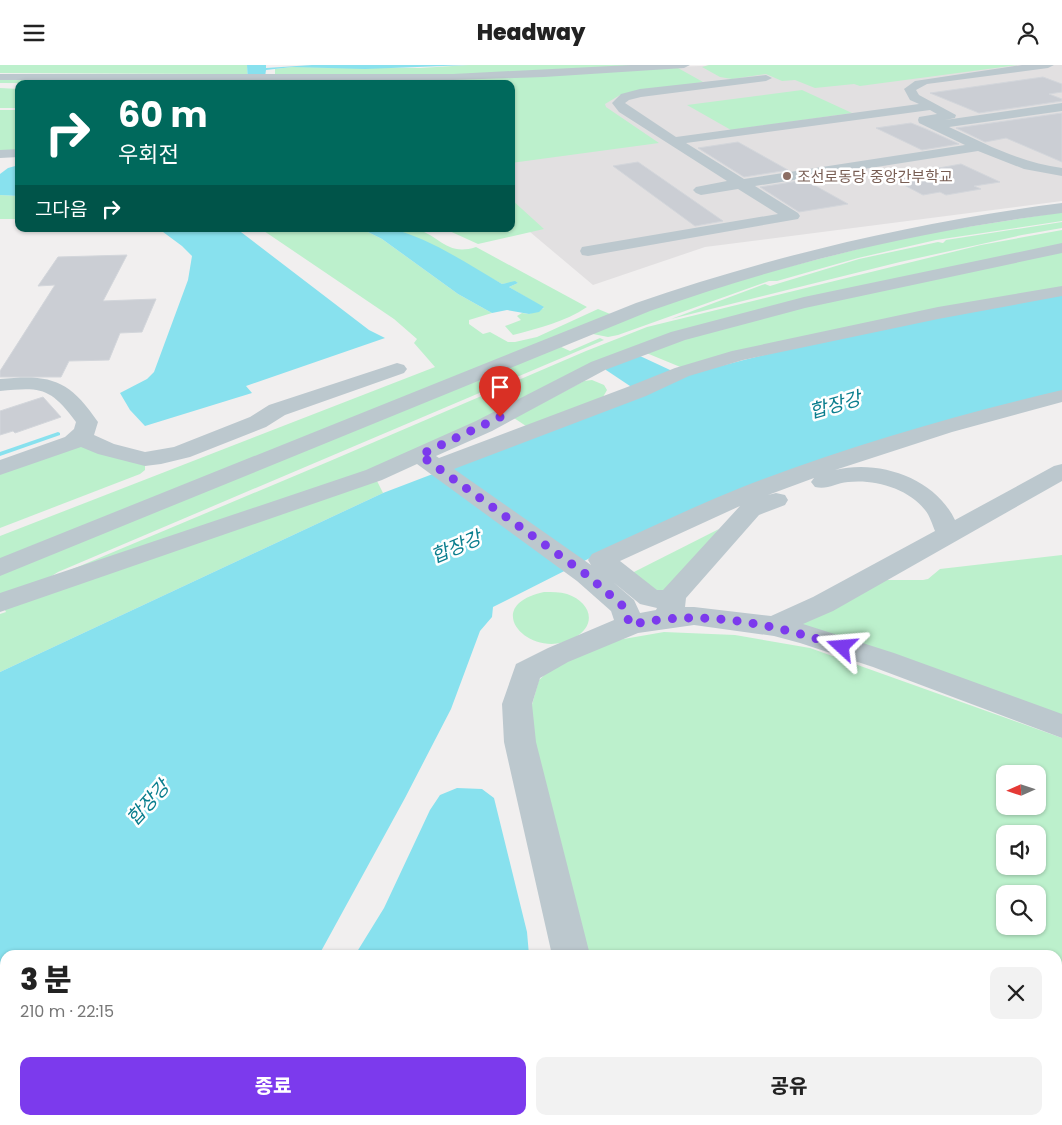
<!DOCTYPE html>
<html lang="ko">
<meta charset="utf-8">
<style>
body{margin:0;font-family:Poppins,"Noto Sans KR",sans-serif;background:#f2f2f2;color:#222;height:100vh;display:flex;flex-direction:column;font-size:19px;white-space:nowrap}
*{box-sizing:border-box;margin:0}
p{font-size:16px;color:#767676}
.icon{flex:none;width:28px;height:28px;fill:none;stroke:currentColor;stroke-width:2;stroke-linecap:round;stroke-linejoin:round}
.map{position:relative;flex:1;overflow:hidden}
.panel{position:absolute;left:0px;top:885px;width:1062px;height:175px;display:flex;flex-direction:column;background:#fff;border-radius:15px 15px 0 0;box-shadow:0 1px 4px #0004}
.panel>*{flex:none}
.hud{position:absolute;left:15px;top:15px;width:500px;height:152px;border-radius:10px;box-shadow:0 1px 4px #0004;background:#00695c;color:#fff;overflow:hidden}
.needle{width:32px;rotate:267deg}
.buttons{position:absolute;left:996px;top:700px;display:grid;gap:10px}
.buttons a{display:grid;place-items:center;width:50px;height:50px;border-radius:10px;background:#fff;box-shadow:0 1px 4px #0004;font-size:25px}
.pin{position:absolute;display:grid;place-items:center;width:42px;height:42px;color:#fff;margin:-51px -21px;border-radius:50% 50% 50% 0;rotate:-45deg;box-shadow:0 0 5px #0007}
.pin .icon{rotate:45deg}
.me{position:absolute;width:55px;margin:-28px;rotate:289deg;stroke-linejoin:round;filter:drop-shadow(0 0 4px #0008)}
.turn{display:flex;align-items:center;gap:18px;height:105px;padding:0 20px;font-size:22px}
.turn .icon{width:65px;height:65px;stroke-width:2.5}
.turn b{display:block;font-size:35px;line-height:42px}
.then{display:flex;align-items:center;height:48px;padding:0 20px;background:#0003;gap:10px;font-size:19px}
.round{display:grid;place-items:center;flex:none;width:52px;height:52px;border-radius:10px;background:#f2f2f2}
.summary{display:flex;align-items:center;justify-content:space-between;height:85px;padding:0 20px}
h1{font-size:30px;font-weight:800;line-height:38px}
.action{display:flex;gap:10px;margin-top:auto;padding:10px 20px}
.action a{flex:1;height:58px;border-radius:10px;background:#7c3aed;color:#fff;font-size:20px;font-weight:800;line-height:58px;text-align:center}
.action a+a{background:#f2f2f2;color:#222}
header{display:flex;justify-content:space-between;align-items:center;height:65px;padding:0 20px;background:#fff;font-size:22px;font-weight:800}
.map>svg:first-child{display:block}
.education{fill:#e2e0e1}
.green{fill:#bcf0cc;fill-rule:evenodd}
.water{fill:#88e1ee}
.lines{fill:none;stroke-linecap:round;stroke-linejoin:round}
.stream{fill:#88e1ee;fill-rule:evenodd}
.building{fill:#cbced4;stroke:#d3d6db}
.minor{fill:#bcc8ce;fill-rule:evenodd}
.route{stroke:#7c3aed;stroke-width:9;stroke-dasharray:0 16.2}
.education-dot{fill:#8d6e63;stroke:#fff;stroke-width:2}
.labels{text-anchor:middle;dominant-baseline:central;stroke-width:5;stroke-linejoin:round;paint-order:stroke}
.far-education-label{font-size:15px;fill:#785e54;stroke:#fff;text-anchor:start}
.water-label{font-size:19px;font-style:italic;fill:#0b7e8e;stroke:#fff}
</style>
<header><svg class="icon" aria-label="menu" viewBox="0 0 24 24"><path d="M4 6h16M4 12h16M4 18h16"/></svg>Headway<svg class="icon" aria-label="person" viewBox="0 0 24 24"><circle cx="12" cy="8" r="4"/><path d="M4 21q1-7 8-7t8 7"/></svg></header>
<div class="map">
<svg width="1062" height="1060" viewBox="0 0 1062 1060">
<rect width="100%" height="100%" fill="#f1efef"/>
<polygon class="education" points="729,0 1062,0 1062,136 705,182 593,220 511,151 511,87 596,39 670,2"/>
<g class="green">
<polygon points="0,0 247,0 248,19 0,18 0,14 212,17 217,14 219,9 0,8"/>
<polygon points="469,0 661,0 483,10 275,10 275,4 292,2 420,3"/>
<polygon points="709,0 1018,0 860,21 854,19 815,23 795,15 782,16 766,9 732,14 720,12 702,2"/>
<polygon points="678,3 703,17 620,30 605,39 606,42 659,78 511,98 511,19 286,18 286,15"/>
<polygon points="0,23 19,24 19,43 0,43"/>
<polygon points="802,25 852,48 731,65 687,40"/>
<polygon points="0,45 19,45 19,86 0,87"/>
<polygon points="0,130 19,131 19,154 0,154"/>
<polygon points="511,134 544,164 478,179 445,164 511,164"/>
<polygon points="1062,147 1062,156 936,175 858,193 777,216 769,216 618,270 608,272 588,268 698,225 909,171"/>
<polygon points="1062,157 1062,163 1022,170 900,197 671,254 765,219 770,221 859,194 938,177 943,178 946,175"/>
<polygon points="261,164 362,164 382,174 458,229 492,248 469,255 469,259 483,269 490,267 508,277 515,277 537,272 598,244 615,251 0,498 0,471 435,302 414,278 417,274 394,254"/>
<path d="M 391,164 C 398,164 407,162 415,164 C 439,169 446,192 476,182 L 587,242 C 565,257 539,263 513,270 L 505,261 L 521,255 L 517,251 L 522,248 L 529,249 L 544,243 L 509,222 L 518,218 L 515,217 L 502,219 L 432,181 Z"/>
<polygon points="1062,165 1062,181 676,269 364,410 61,509 330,396 586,286 647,262 981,180"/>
<path d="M 1062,186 L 1062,223 L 690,306 L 644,287 C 780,242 922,217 1062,186 Z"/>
<polygon points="600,273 604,275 58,507 31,524 0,534 0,508 559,281 570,286"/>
<polygon points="592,315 604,320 607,325 603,332 526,361 514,353 584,316"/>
<polygon points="77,379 145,396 145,405 140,409 0,463 0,406"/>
<polygon points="375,412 383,428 0,607 0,549 6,547 3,541"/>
<polygon points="719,464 664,531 628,510"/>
<polygon points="1062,490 1062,652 802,562 802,558 881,515 923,515 928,514 940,504"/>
<path d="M 544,527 C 552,527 560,527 567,529 C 591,537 598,560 574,573 C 531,597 478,541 544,527 Z"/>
<path d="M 664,567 L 735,570 L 810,583 L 1062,673 L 1062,1060 L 609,1060 L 609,1055 L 1058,1055 L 1058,890 L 584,890 L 533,689 L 531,643 L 539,615 L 551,604 L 612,576 ZM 1005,709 L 1038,709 L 1038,741 L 1005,741 ZM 1005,769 L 1038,769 L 1038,801 L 1005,801 ZM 1005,829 L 1038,829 L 1038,861 L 1005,861 Z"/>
</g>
<g class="water">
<polygon points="247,0 266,0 266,3 312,0 469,0 365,4 292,2 266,5 264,19 248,19"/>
<polygon points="19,100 19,131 0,130 0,109 8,103"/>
<polygon points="159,164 237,164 369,265 385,273 246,321 252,328 145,361 130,345 120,328 147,314 154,307 188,215 192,191 182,181"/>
<path d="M 362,164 C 371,164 383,162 392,164 C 430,173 469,200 502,219 L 515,216 L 518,218 L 509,222 L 544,242 L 539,247 L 529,249 L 507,245 L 492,248 L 458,229 L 382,174 Z"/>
<path d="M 1062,230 L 1062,328 L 953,357 L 594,491 L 493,542 L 492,552 L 480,566 L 451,644 L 405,733 L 319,890 L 5,890 L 5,1055 L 210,1055 L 206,1060 L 0,1060 L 0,607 L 383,428 L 642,329 L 606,305 L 605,301 L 640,291 L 683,311 C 808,276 935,253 1062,230 Z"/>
<polygon points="457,723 482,724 494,733 527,867 529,890 355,890 384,843 430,745 440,730"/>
<polygon points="250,1055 543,1055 543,1060 247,1060"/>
</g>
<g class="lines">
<polygon class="stream" points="58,367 60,368 60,370 0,391 0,387"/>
</g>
<g class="building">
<polygon points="1043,12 1062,19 1062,27 1049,29 1062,34 1062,36 979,48 930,28"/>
<polygon points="1062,48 1062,97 1006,73 985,77 956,63"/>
<polygon points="911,58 926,64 959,79 922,85 876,63"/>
<polygon points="738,77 788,105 744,112 698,83"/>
<polygon points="638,97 723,156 695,161 613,101"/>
<polygon points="961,99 1000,117 974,121 981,124 946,130 940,127 923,130 889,112"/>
<polygon points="805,115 848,139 799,147 760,122"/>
<polygon points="127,190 103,236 156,234 142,267 120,268 109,295 69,296 61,312 0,312 0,306 55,220 38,221 58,192"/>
<polygon points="43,332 61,352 15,368 13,366 0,370 0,346"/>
</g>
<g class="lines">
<g class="minor">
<polygon points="631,0 690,0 684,3 544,12 453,15 0,15 0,9 453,9"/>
<path d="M 1022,0 L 1054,0 L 1048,3 L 927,19 L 916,25 L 919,30 L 956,50 L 955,53 L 945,55 L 1062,38 L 1062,46 L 949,62 C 986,79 1021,98 1062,103 L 1062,111 L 1024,104 L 978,86 L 755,121 L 798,148 L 800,151 L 798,154 L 588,191 L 582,190 L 580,186 L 582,182 L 588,181 L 778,149 L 738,124 L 701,130 L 696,128 L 693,125 L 696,122 L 727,116 L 619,47 L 612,38 L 621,29 L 640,24 L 766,10 L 772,13 L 766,16 L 641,32 L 629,35 L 625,38 L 676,72 L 919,39 L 910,35 L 904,24 L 915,16 ZM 930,45 L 937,49 L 919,52 L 918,55 L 919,58 L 965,80 L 744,114 L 686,78 Z"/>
<polygon points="19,84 19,92 0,93 0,85"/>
<path d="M 1062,138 L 1062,148 C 920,166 784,198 650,246 L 0,511 L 0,493 L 636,238 C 775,190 916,157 1062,138 Z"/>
<path d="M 1062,178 L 1062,188 L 805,243 L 685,275 L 605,305 L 492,366 L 436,391 L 439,393 L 630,321 L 675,303 L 732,286 L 938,242 L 1062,221 L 1062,231 L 938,254 L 743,295 L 689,311 L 646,331 L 454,404 L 591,500 L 588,495 L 592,489 C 641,467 690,443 740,423 C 845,382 953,351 1062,325 L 1062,337 L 952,367 L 835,405 C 879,394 935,413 955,455 L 1054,401 L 1062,399 L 1062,416 L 833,546 L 803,559 L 894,588 L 1062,649 L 1062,673 L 873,602 L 800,578 L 774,571 L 694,560 L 638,568 L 568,597 L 540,613 L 532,639 L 536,677 L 590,890 L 552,890 L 504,677 L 502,639 L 516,599 L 548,583 L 614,555 L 611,546 L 577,516 L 417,399 L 382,415 L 0,547 L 0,528 L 366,405 L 476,356 L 591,297 L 671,267 L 804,232 ZM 814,413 L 811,417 L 815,422 C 828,425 835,418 848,417 C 874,414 908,423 925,445 C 930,451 932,459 935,466 L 813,532 L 771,551 L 694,542 L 685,542 L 686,533 L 759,450 L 785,440 L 788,435 L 785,430 L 776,428 L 768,430 ZM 740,441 L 663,525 L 657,525 L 620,496 ZM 613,517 L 640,539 L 657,543 L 656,545 L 640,548 L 634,535 Z"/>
<path d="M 397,298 L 404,300 L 407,304 L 404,308 L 285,350 L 266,362 L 190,392 L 161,399 L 145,401 L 98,389 L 81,382 L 0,410 L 0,395 L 65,372 L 74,364 L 76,357 C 50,322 41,322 0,326 L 0,314 C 50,309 69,314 98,357 L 94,370 L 114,379 L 145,387 L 174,382 L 250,352 L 269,340 Z"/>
<polygon points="571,1055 615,1055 614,1060 570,1060"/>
</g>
</g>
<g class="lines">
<path class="route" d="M 500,352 L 420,390 L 587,510 L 624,542 L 630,560 C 701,543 775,559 842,582"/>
</g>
<circle class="education-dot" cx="787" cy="111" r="5"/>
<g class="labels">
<g class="far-education-label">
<text x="797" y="111">조선로동당 중앙간부학교</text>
</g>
<g class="water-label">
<text transform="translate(835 340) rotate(-16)">합장강</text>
<text transform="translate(456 482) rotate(-23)">합장강</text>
<text transform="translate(148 738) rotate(-48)">합장강</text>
</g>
</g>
</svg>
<div class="buttons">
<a><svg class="needle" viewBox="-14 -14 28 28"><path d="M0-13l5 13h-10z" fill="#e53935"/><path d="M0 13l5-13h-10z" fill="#767676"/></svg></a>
<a><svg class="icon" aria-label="sound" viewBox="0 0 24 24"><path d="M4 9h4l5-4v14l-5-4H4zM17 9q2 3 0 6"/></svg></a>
<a><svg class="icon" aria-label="search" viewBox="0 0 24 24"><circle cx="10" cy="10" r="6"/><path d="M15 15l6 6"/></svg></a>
</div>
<div class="pin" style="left:500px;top:352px;background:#d93025"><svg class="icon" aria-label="arrive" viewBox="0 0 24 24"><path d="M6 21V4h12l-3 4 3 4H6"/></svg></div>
<svg class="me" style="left:842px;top:582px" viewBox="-20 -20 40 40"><path d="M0-17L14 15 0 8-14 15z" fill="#7c3aed" stroke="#fff" stroke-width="4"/></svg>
<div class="hud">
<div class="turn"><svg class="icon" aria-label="right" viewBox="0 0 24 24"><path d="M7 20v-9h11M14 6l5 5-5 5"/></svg><div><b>60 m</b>우회전</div></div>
<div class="then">그다음<svg class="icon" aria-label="right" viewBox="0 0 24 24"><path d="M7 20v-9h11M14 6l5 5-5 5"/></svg></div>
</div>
<section class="panel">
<div class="summary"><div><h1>3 분</h1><p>210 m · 22:15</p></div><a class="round"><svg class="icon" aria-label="close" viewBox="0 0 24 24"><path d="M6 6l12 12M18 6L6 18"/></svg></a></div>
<div class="action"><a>종료</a><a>공유</a></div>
</section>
</div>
